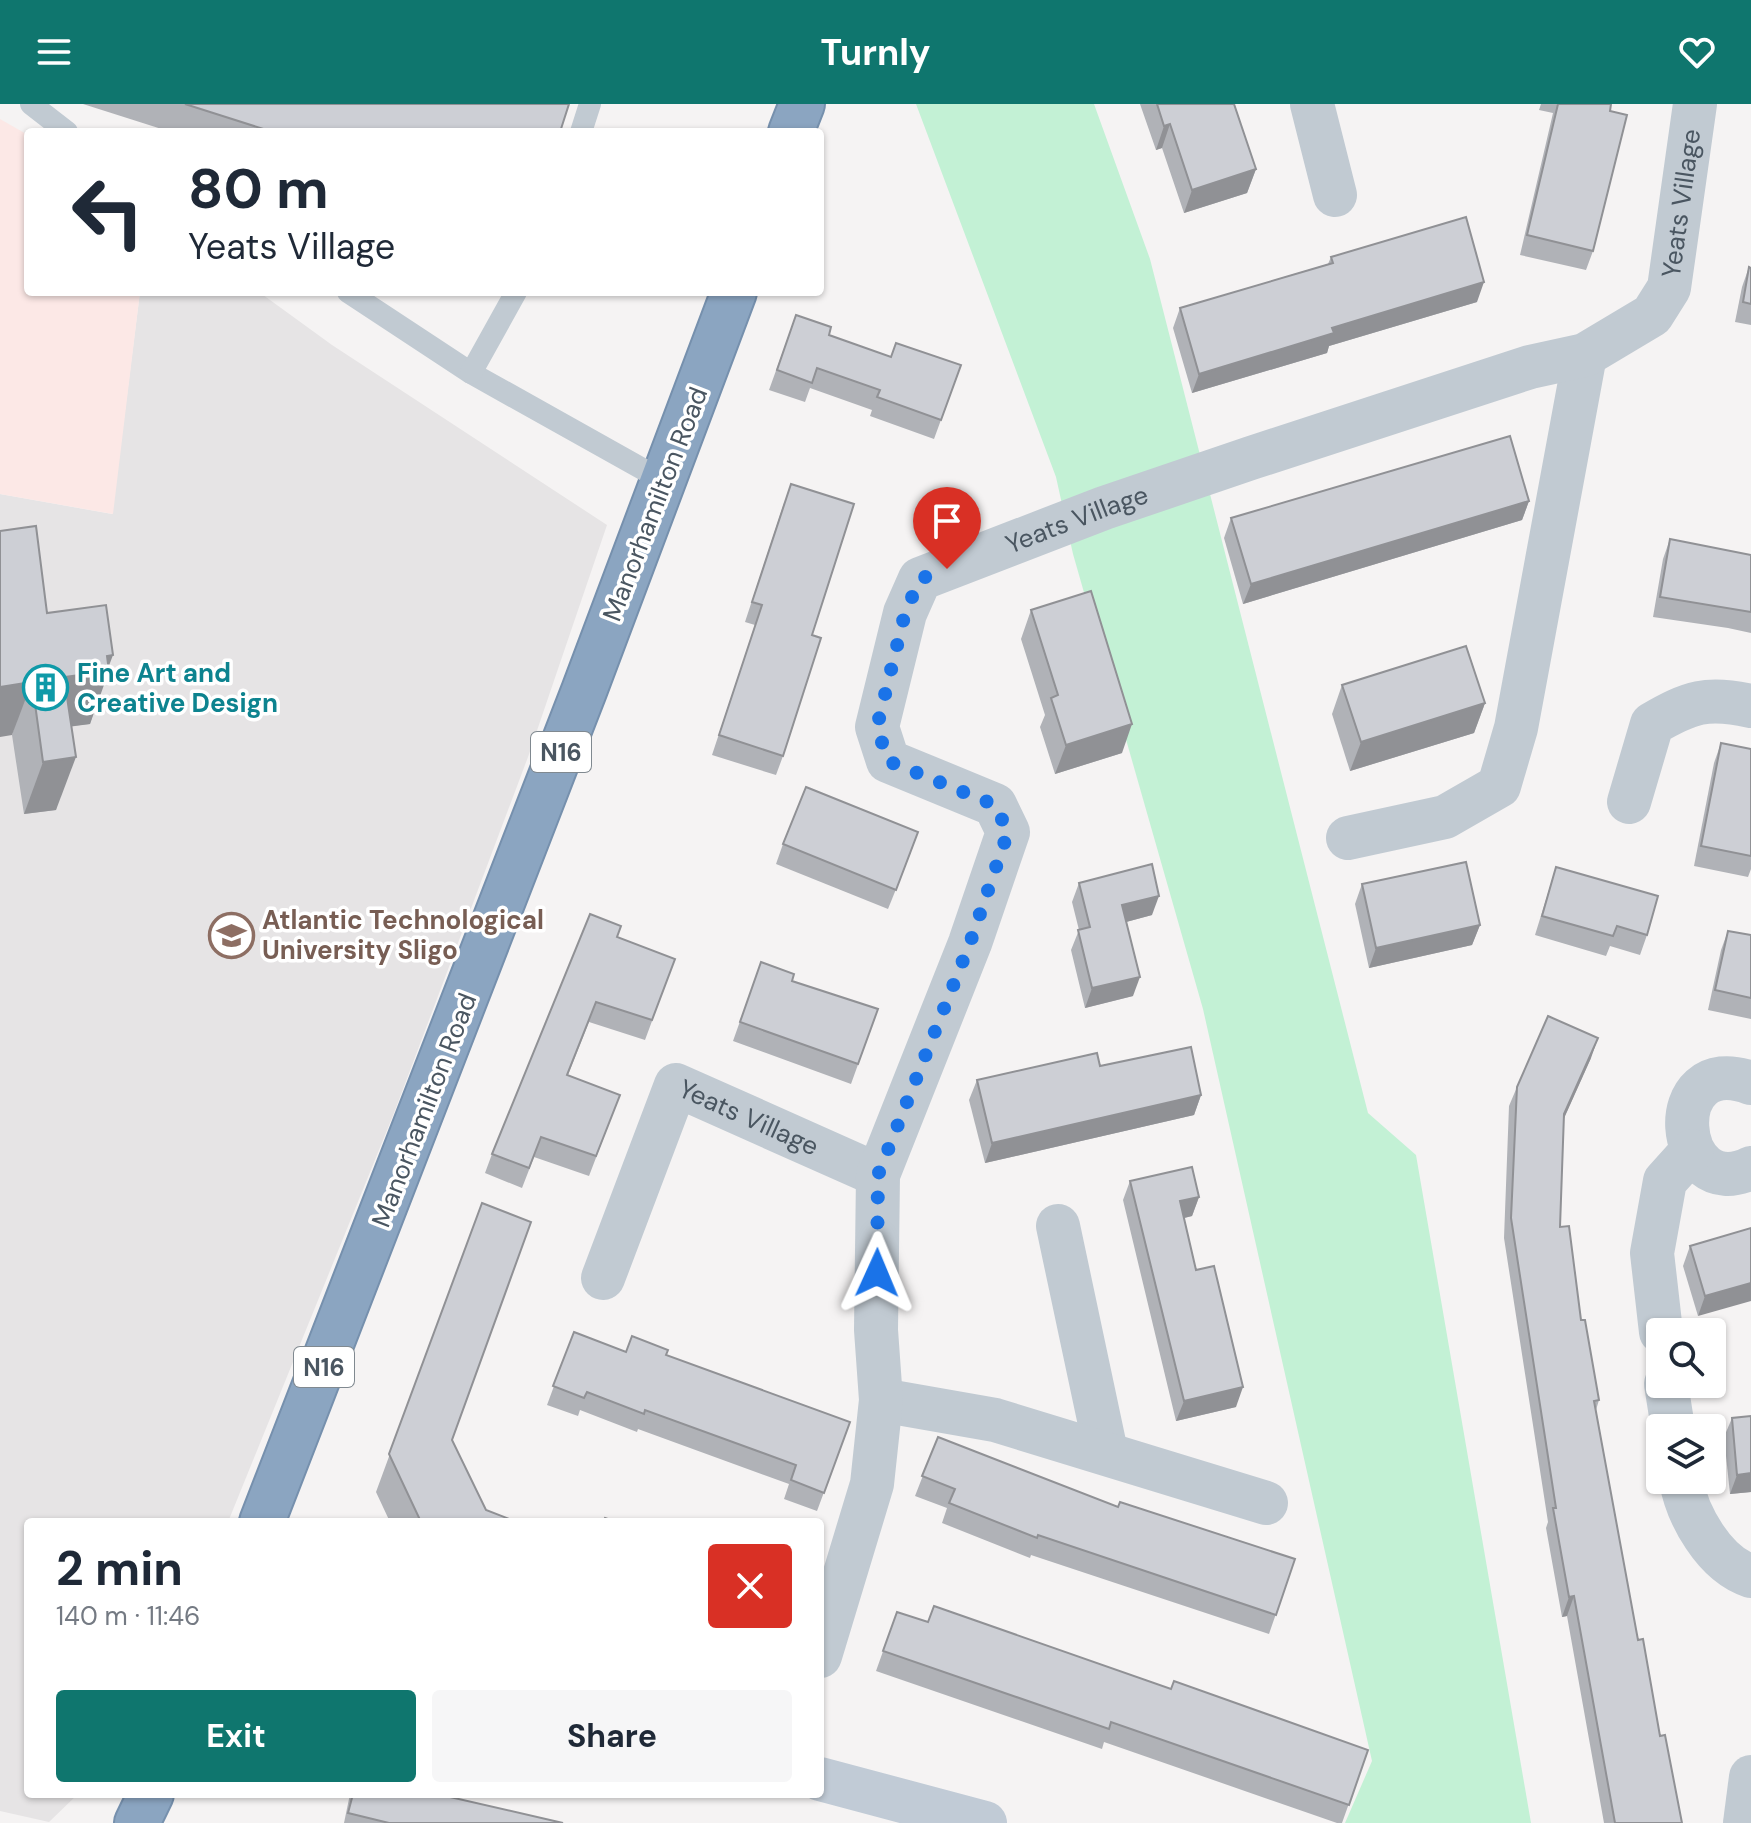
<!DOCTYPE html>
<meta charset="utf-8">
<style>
body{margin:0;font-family:"DM Sans",sans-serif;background:#f6f6f7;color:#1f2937;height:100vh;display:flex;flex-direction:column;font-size:30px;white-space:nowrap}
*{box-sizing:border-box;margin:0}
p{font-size:26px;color:#747a83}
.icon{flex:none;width:44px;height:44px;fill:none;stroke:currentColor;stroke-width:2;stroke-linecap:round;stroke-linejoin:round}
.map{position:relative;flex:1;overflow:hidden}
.details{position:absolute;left:24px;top:1414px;width:800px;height:280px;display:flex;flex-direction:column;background:#fff;border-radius:8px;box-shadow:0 2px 6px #0004}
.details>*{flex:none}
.top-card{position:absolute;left:24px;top:24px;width:800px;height:168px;border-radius:8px;box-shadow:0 2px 6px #0004;background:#fff;color:#1f2937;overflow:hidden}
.tools{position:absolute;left:1646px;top:1214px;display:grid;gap:16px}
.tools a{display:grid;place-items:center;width:80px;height:80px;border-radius:8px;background:#fff;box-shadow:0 2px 6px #0004;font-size:40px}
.pin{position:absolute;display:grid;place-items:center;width:68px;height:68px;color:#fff;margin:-82px -34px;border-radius:50% 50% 50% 0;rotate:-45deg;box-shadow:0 0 8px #0007}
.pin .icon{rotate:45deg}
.me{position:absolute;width:88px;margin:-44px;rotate:1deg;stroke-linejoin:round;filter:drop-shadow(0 0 6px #0008)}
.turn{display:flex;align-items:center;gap:28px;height:168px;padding:0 32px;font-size:36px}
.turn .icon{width:104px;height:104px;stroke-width:2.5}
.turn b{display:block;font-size:56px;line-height:68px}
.round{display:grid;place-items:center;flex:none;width:84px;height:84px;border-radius:8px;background:#f6f6f7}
.overview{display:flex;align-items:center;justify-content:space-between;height:136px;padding:0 32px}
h1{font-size:48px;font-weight:700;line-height:60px}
.cta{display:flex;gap:16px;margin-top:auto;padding:16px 32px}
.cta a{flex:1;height:92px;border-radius:8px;background:#0f766e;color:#fff;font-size:32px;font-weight:700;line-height:92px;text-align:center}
.cta a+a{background:#f6f6f7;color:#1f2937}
header{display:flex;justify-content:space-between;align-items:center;height:104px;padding:0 32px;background:#0f766e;color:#fff;font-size:36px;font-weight:700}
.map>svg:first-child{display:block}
.education{fill:#e6e4e5}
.medical{fill:#fce8e6}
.green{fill:#c3f1d5}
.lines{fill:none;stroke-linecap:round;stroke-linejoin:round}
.highway-casing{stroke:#7690ad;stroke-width:48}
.lane{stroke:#c1cad2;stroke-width:22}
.street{stroke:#c1cad2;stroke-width:44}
.secondary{stroke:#c1cbd6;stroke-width:44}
.highway{stroke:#8ba5c1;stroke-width:44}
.wall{fill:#b0b2b7}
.shaded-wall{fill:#909195}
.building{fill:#cdcfd5;stroke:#909195;stroke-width:2}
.route{stroke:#1a73e8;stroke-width:14;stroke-dasharray:0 25.2}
.labels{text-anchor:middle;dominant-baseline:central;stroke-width:7;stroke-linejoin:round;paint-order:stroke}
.shield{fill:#fff;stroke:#808990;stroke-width:2}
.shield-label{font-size:24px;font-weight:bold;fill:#4a5661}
.street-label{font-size:26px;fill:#4a5661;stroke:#fff}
.culture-label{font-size:26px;font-weight:bold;fill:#0d838f;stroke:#fff;text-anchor:start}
.education-label{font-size:26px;font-weight:bold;fill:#785e54;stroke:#fff;text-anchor:start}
</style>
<header><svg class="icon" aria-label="menu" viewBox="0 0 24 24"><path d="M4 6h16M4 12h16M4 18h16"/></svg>Turnly<svg class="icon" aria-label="heart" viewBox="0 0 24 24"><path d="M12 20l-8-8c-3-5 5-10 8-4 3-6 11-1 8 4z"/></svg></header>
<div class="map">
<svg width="1751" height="1719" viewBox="0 0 1751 1719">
<rect width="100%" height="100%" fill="#f5f3f3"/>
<polygon class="education" points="140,188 259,188 332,241 607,421 528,653 394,1009 228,1418 28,1418 28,1690 78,1690 49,1718 0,1707 0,390 112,410"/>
<polygon class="medical" points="0,15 28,31 28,188 140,188 113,410 0,390"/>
<polygon class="green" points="916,0 1094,0 1150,155 1368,1009 1416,1051 1531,1719 1345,1719 1372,1657 1203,905 1073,450 1056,373"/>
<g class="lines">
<defs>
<g id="highway">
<polyline points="791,28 802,0"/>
<polyline points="262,1418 584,587 734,188"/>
<polyline points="137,1719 151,1690"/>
</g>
</defs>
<use href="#highway" class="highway-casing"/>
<g class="lane">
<polyline points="31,0 67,28"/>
<polyline points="581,28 590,0"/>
<polyline points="348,188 471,269 664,377"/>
<polyline points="471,269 516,188"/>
</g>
<g class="street">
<polyline points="1312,0 1335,91"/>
<path d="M 1629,698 L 1652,620 C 1690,598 1707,592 1751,602"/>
<polyline points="1348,734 1445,713 1499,682 1516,624 1585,251"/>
<path d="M 1751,979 C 1659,945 1673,1102 1751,1064"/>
<polyline points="1058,1122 1106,1348"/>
<path id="s1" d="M 603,1174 L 676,981 L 878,1071"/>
<polyline points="1661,1228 1652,1149 1665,1077 1692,1047"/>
<polyline points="1666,1280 1673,1324"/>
<polyline points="881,1296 995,1316 1266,1399"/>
<path d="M 1681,1376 C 1687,1411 1714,1460 1751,1472"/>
<path id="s2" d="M 820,1552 L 872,1380 L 881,1296 L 876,1226 L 878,1071 L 970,839 L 1008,728 L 995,701 L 888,657 L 877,623 L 905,509 L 920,475 L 1104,404 L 1251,354 L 1530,263 L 1585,251 L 1652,211 L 1669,184 L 1695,0"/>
<polyline points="1745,1719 1751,1673"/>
</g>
<polyline class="secondary" points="820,1675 985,1719"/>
<use href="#highway" class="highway"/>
</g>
<g class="wall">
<polygon points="83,0 569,0 560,28 171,28"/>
<polygon points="1140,0 1234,0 1256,65 1247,89 1184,109 1162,44 1156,46"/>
<polygon points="1541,0 1611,0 1593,147 1586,166 1520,151 1553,9 1539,6"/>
<polygon points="1331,153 1477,198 1329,242 1327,249 1192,289 1173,224 1180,204 1328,160"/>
<polygon points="1749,163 1751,164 1751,221 1735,218 1742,183"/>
<polygon points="796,211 829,231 891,253 961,261 934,335 870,312 872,306 810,284 805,298 769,286"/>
<polygon points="1529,397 1522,416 1243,500 1224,434 1231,414"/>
<polygon points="784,399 812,531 783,652 776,671 712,651 755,521 745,518"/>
<polygon points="1670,435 1751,451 1751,529 1728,524 1653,513 1663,455"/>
<polygon points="1031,506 1122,649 1055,670 1040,623 1045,611 1021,535"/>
<polygon points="47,509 108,563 90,620 71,622 56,706 24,710 12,631"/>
<polygon points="1342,581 1485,599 1474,629 1350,667 1332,610"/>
<polygon points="1721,639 1751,645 1751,765 1748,773 1694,762 1714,659"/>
<polygon points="783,740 911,748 888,805 776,760"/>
<polygon points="1556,763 1647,831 1640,851 1610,842 1606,852 1535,831"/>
<polygon points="1079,779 1152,811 1126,818 1133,892 1085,904 1071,846 1079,826 1072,798"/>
<polygon points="1362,780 1480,821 1472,841 1369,864 1355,800"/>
<polygon points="1728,827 1751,831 1751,915 1708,906 1721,846"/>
<polygon points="618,833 675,855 645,936 589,918 568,971 620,991 589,1072 534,1053 522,1084 485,1069 492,1050"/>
<polygon points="761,858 792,877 878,905 851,980 733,937"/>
<polygon points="1591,954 1564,1014 1560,1123 1599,1296 1596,1306 1638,1536 1660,1632 1682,1719 1604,1719 1567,1512 1562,1513 1546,1424 1548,1418 1504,1134 1509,1002 1517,983"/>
<polygon points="1100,962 1201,991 1194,1011 985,1059 969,996 977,976"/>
<polygon points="1130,1077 1199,1093 1192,1112 1184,1114 1196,1166 1236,1303 1176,1317 1123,1096"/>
<polygon points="482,1099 452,1336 486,1406 517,1418 390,1418 376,1388"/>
<polygon points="1751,1124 1698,1212 1683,1162 1690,1142"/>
<polygon points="574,1228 626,1248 666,1251 850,1318 817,1407 784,1395 789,1380 638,1325 637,1328 580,1306 578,1312 547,1301"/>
<polygon points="1751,1312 1751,1388 1730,1390 1724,1333 1732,1314"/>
<polygon points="938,1333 1118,1403 1295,1455 1269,1530 1031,1451 1030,1454 942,1419 947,1404 915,1392"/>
<polygon points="897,1508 928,1518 1171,1585 1368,1646 1342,1719 1337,1719 1104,1638 1102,1645 876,1567"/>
<polygon points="350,1690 437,1690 563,1719 344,1719"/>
</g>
<g class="shaded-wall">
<polygon points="1170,20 1162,44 1156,46 1164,22"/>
<polygon points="1256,65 1247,89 1184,109 1192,86"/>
<polygon points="1484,178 1477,198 1329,242 1327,249 1192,289 1199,270 1332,224"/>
<polygon points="1529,397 1522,416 1243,500 1251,480"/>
<polygon points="113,551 107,567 109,567 90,620 45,626 64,573 107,552"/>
<polygon points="32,578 12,631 0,633 0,583"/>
<polygon points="1485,599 1474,629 1350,667 1361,638"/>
<polygon points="1132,620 1122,649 1055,670 1066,641"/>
<polygon points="76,653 56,706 24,710 43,658"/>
<polygon points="1159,792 1152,811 1115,821 1122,801"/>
<polygon points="1480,821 1472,841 1369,864 1376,844"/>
<polygon points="1140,873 1133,892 1085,904 1092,884"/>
<polygon points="1598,934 1591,954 1557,1030 1564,1010"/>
<polygon points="1201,991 1194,1011 985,1059 992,1039"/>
<polygon points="1199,1093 1192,1112 1172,1117 1180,1097"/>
<polygon points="1751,1179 1751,1197 1698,1212 1705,1192"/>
<polygon points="1243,1283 1236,1303 1176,1317 1184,1297"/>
<polygon points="1751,1369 1751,1388 1730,1390 1737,1371"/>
<polygon points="1574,1492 1567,1512 1562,1513 1569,1493"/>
</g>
<g class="building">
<polygon points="185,0 569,0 560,28 273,28"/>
<polygon points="1157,0 1234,0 1256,65 1192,86 1170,20 1164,22"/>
<polygon points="1558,0 1611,0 1610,7 1627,11 1593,147 1527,131"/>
<polygon points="1466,113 1484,178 1332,224 1334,229 1199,270 1180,204 1333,159 1331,153"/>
<polygon points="1749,163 1751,164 1751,200 1743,198"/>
<polygon points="796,211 831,223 829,231 891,253 896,239 961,261 941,316 877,293 880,286 817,264 812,279 777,266"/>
<polygon points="1510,332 1529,397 1251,480 1231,414"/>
<polygon points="791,380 854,400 812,531 821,534 783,652 719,631 762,501 752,498"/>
<polygon points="36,422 47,509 106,501 113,551 107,552 109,567 64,573 76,653 43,658 32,578 0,583 0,427"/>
<polygon points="1670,435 1751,451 1751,508 1660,493"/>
<polygon points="1091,487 1132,620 1066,641 1051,594 1058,591 1031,506"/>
<polygon points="1466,542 1485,599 1361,638 1342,581"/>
<polygon points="1721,639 1751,645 1751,752 1701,742"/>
<polygon points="806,683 918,728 896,786 783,740"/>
<polygon points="1466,758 1480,821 1376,844 1362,780"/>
<polygon points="1152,760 1159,792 1122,801 1140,873 1092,884 1078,826 1090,823 1079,779"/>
<polygon points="1556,763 1658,792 1647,831 1617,822 1613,832 1542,812"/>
<polygon points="590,810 621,822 617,833 675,855 652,916 596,898 567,971 620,991 596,1052 541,1033 529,1064 492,1050"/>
<polygon points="1728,827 1751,831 1751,894 1715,886"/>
<polygon points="761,858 794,870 792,877 878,905 858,960 740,918"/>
<polygon points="1548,912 1598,934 1564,1010 1560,1123 1569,1122 1581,1216 1585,1216 1599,1296 1594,1297 1638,1536 1643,1535 1660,1632 1665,1631 1682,1719 1615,1719 1574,1492 1569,1493 1553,1404 1556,1404 1511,1114 1517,983"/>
<polygon points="1191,943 1201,991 992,1039 977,976 1097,949 1100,962"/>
<polygon points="1192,1063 1199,1093 1180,1097 1196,1166 1214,1162 1243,1283 1184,1297 1130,1077"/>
<polygon points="482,1099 531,1118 452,1336 486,1406 517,1418 421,1418 389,1350"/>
<polygon points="1751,1124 1751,1179 1705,1192 1690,1142"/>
<polygon points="574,1228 626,1248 632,1232 668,1246 666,1251 850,1318 824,1389 791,1376 796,1361 645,1306 644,1310 587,1288 584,1294 553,1282"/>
<polygon points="1751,1312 1751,1369 1737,1371 1732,1314"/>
<polygon points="938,1333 1118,1403 1120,1398 1295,1455 1276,1511 1038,1431 1037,1434 949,1399 955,1385 922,1372"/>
<polygon points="605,1414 616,1418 603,1418"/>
<polygon points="934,1502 1171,1585 1174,1577 1368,1646 1349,1701 1111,1618 1109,1625 883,1547 897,1508 928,1518"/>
<polygon points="353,1690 437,1690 563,1719 389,1719 348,1709"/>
</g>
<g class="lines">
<polyline class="route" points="877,1169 878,1071 970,839 1008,728 995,701 888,657 877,623 905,509 920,475 947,465"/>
</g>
<defs>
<symbol id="building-ring" viewBox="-11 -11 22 22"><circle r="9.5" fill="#fff" stroke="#0f9aa8" stroke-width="1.5"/><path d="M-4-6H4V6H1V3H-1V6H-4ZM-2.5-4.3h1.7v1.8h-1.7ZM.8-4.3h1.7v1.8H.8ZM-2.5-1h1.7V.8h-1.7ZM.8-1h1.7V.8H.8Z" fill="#0f9aa8"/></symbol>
<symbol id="university-ring" viewBox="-11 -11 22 22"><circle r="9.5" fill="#fff" stroke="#8d6e63" stroke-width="1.5"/><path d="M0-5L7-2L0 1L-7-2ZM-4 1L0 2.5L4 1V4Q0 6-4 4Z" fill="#8d6e63"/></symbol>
</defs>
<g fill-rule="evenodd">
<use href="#building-ring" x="20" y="558" width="51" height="51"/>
<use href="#university-ring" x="206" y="806" width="51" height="51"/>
</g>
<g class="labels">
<g class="shield">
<rect x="531" y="628" width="60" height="40" rx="6"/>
<rect x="294" y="1243" width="60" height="40" rx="6"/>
</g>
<g class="shield-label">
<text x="561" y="648">N16</text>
<text x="324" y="1263">N16</text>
</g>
<g class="street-label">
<text stroke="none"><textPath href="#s2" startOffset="2090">Yeats Village</textPath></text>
<text transform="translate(655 400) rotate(-69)">Manorhamilton Road</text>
<text stroke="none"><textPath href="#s2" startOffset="1360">Yeats Village</textPath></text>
<text transform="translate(424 1006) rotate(-69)">Manorhamilton Road</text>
<text stroke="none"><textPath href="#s1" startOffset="286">Yeats Village</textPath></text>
</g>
<g class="culture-label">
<text x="77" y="569">Fine Art and<tspan x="77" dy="30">Creative Design</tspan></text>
</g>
<g class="education-label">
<text x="262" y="816">Atlantic Technological<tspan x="262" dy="30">University Sligo</tspan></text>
</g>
</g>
</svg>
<div class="tools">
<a><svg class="icon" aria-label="search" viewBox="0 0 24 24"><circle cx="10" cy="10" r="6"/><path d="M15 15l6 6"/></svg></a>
<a><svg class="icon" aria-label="layers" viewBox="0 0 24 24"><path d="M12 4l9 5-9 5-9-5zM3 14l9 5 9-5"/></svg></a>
</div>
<div class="pin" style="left:947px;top:465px;background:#d93025"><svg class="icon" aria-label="arrive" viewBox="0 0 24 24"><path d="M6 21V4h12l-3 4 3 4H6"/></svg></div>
<svg class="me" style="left:877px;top:1169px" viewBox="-20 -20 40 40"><path d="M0-17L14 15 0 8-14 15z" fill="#1a73e8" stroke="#fff" stroke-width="4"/></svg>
<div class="top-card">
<div class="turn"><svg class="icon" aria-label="left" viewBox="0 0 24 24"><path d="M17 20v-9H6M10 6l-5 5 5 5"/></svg><div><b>80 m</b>Yeats Village</div></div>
</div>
<section class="details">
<div class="overview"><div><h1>2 min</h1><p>140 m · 11:46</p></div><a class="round" style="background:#d93025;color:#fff"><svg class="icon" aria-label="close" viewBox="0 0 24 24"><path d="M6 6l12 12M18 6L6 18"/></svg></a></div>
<div class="cta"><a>Exit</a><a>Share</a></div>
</section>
</div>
